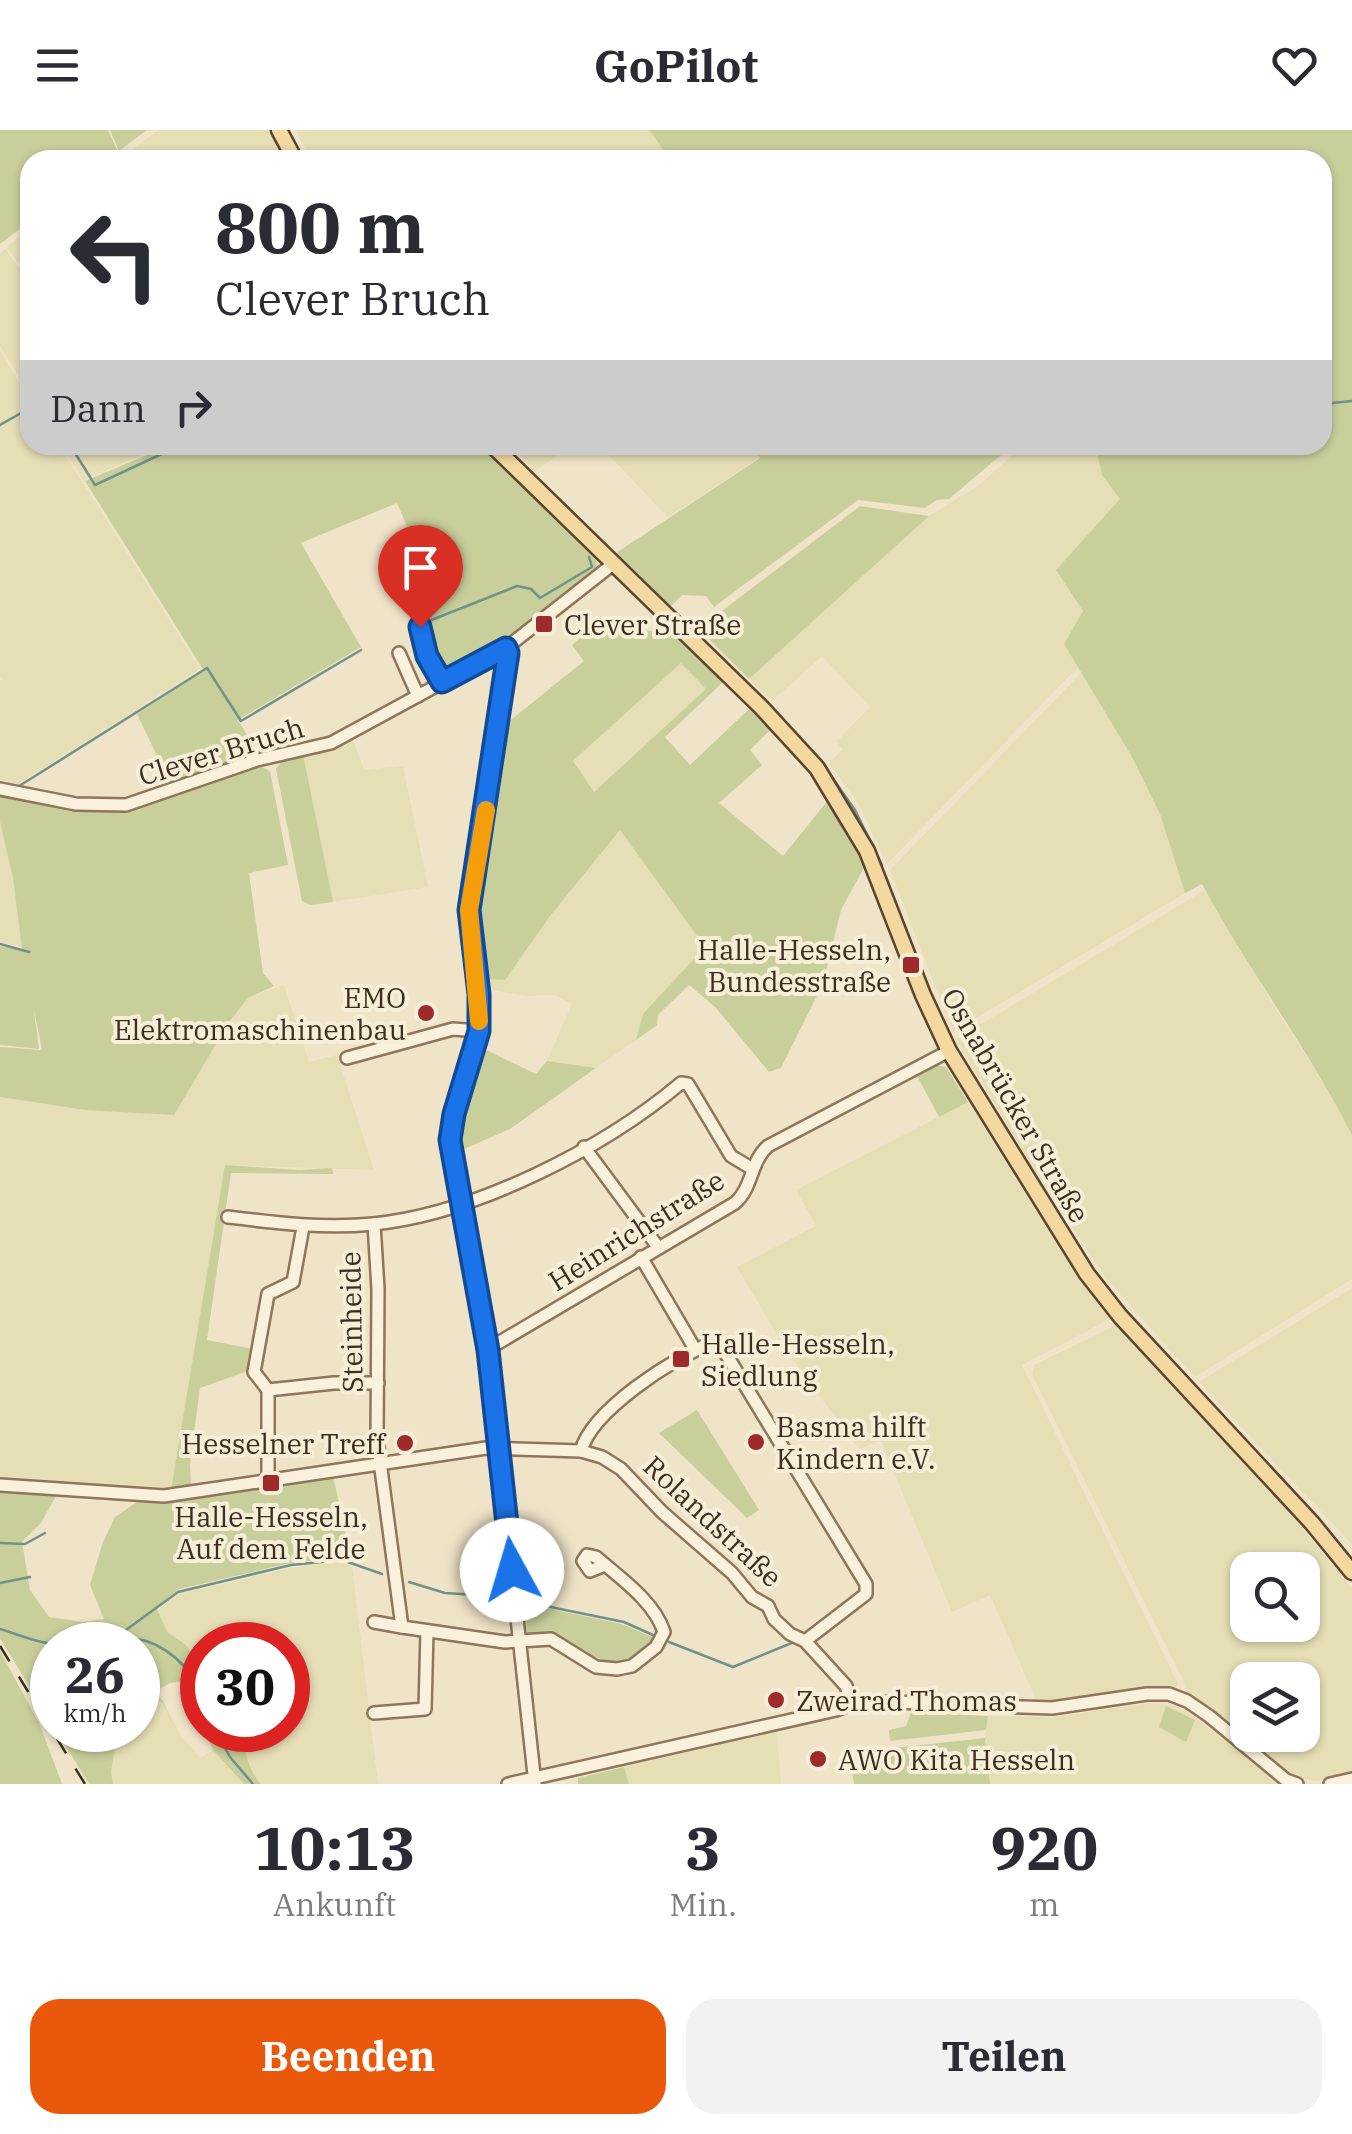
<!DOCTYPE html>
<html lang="de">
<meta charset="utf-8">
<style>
body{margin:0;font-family:"IBM Plex Serif",serif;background:#f2f2f3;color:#2b2b33;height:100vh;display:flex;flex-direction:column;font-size:38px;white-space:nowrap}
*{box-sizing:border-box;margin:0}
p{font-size:32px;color:#7c7c81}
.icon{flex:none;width:55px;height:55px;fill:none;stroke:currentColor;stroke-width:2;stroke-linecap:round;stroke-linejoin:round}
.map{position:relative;height:1654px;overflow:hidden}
.details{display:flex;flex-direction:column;background:#fff;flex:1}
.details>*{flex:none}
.top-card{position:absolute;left:20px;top:20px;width:1312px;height:305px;border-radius:30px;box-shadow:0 2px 8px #0004;background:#fff;color:#2b2b33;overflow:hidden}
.fabs{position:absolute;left:1230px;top:1422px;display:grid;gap:20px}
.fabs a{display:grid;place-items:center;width:90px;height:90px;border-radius:20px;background:#fff;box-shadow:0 2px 8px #0004;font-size:50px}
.speed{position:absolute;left:30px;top:1492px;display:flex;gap:20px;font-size:50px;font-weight:700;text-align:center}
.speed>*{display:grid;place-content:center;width:130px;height:130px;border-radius:50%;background:#fff;box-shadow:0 2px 8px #0004;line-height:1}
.speed small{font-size:25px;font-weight:400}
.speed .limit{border:15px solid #d22;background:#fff;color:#111}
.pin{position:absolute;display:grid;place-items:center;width:85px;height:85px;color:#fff;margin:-102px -42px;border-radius:50% 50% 50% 0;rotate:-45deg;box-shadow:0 0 10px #0007}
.pin .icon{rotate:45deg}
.me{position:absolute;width:110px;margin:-55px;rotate:354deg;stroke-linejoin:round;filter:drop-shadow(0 0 8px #0008)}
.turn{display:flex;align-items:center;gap:35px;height:210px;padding:0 30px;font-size:45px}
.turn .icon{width:130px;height:130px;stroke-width:2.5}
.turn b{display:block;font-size:70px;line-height:85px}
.then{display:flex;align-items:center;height:95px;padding:0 30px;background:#0003;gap:20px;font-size:38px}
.eta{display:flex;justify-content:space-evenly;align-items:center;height:170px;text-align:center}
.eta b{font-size:60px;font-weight:700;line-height:70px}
.button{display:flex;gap:20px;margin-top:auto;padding:20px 30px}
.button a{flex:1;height:115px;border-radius:30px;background:#ea580c;color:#fff;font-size:40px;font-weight:700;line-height:115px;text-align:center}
.button a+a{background:#f2f2f3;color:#2b2b33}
header{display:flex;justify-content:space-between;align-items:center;height:130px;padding:0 30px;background:#fff;font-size:45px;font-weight:700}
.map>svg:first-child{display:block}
.farmland{fill:#e6deb5;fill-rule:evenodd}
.green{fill:#c9cf9b;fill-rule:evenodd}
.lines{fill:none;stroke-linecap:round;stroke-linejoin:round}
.stream{stroke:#6f938a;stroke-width:2.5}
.minor-casing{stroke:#8d765c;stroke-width:16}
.major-casing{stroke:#5b4430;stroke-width:19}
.minor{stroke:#faf1dc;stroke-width:11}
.major{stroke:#f3d9a0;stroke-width:14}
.rail{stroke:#3d2e20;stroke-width:2.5;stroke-dasharray:18 18;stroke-linecap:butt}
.route-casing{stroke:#114b97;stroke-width:25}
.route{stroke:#1a73e8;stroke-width:18}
.slow{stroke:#f59e0b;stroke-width:18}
.poi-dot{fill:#9e2a2b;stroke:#f7eed8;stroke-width:4}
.labels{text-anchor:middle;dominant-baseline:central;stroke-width:8;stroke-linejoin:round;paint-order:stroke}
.poi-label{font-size:28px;fill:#3d2e20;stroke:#f7eed8;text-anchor:start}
.street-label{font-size:28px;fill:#3d2e20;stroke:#f7eed8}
</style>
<header><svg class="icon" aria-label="menu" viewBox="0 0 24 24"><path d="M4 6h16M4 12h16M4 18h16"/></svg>GoPilot<svg class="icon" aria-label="heart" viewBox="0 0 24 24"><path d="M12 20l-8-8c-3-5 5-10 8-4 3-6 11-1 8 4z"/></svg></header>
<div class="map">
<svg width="1352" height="1654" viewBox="0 0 1352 1654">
<rect width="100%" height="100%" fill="#f0e4c8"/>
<g class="farmland">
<polygon points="158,0 272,0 289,30 119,30"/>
<polygon points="296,0 649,0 669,27 664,30 312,30"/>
<polygon points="30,99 30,147 6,117"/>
<polygon points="5,119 30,152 30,265 0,216 0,124"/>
<polygon points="0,221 30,269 30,315 59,315 200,539 18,654 0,650 0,550 4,548 0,548"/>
<polygon points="61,315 165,315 83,350"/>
<polygon points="512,315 573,315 535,341"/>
<polygon points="599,315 753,315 760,327 668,387"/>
<polygon points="1024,315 1095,315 1102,345 1120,369 1057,440 1083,481 1064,514 1078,537 887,734 858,673 829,633 843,619 836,612 870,577 822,526 772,571 749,549 929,386 978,356"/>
<polygon points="682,532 707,558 594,662 572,632"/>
<polygon points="1081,543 1132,627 1160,684 1185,763 953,902 890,740"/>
<polygon points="351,605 364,640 403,636 428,757 333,772 303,624"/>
<polygon points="0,692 13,748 22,817 0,812"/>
<polygon points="620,700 705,817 644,884 636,910 596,938 547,931 572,874 555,865 525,866 483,858 482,849 505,849 550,786"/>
<polygon points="1205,760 1269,868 1336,973 1352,1005 1352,1149 1195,1247 1108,1151 1036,1043 956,909"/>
<polygon points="284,855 309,932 337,925 374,1040 225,1035 171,1360 0,1351 0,967 85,980 229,892 248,868"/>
<polygon points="968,972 1079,1149 1110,1189 1022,1235 1178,1554 1175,1559 1145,1557 1038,1574 990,1465 952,1482 881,1311 859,1319 788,1223 737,1137 816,1096 796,1060"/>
<polygon points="1352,1158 1352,1414 1199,1252"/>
<path d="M 1116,1195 L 1276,1367 L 1352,1458 L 1352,1640 L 1317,1651 L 1292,1646 L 1187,1563 L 1185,1554 L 1032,1244 L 1034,1235 ZM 1248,1440 L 1302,1440 L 1302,1495 L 1248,1495 ZM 1248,1550 L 1302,1550 L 1302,1605 L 1248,1605 Z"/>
<polygon points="342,1432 352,1436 378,1654 262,1654 248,1639 246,1615 238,1600 288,1600 288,1515 202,1515 202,1539 185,1514 168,1503 158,1480 179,1464 291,1438"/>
<polygon points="138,1559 163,1573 182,1607 200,1628 213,1620 244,1654 113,1654 111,1642 118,1600 138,1600"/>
<polygon points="1148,1573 1174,1576 1192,1585 1280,1654 990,1654 985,1608 988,1586 1055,1587"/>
<polygon points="777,1602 781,1654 629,1654 624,1637"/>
</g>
<g class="green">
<polygon points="0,0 108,0 118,22 108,30 30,30 30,91 0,114"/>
<polygon points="110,0 147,0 119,21"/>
<path d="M 649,0 L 1352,0 L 1352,1005 C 1308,918 1248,840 1202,754 L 1185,763 L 1160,684 L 1132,627 L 1064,514 L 1083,481 L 1056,440 L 1120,369 L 1102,345 L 1095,315 L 1322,315 L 1322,30 L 664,30 L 668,26 Z"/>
<path d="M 171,315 L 484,315 L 593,422 L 598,436 L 515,505 L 447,543 L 440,542 C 424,513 418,481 413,449 L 432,430 L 421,404 L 411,406 L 397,373 L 301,413 L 361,517 L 238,590 L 257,622 L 171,655 L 137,584 L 204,541 L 85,351 Z"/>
<polygon points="753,315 1013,315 949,369 937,370 925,378 858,370 714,477 706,466 682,465 671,476 616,423 760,328"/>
<polygon points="860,376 929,386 749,549 701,501 702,496"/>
<path d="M 605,487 L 629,498 L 651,501 L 660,490 L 724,551 L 665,607 L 690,635 L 750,578 L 771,599 L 750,620 L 762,635 L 719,673 L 783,726 L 829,669 L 866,734 L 841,780 L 823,854 L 781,938 L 769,942 L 716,878 L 689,855 L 658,885 L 657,895 L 636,910 L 643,884 L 705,817 L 620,700 L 550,786 L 505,850 L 482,849 L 476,784 L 501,598 L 584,531 L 572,515 ZM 681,533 L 706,559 L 594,662 L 573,631 Z"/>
<polygon points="303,624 333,772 310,775 302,771 276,639 283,629"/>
<polygon points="257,635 270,641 288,735 249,743 263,843 274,856 248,868 229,892 174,985 85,980 0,967 0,917 42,920 34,880 39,919 0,915 0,816 22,819 13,748 0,692 0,664 88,680 133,680"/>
<path d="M 480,917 L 536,944 L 547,931 L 596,938 L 510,999 L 457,1022 C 451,988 470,949 480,917 Z"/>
<polygon points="935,935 946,937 968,972 939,987 916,944"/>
<polygon points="225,1035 300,1040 332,1038 333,1044 231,1043 207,1210 253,1219 251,1240 200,1258 190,1334 191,1357 171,1360"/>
<polygon points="697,1280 759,1380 747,1388 659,1303"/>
<polygon points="333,1346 352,1431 343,1427 291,1433 179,1459 156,1477 168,1503 185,1514 202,1539 202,1569 190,1550 170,1553 154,1562 163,1571 173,1593 163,1573 138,1559 138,1515 52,1515 52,1594 0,1508 0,1361 56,1366 41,1393 22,1412 30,1460 49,1487 83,1492 104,1489 90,1455 103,1412 115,1387 137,1372 164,1371"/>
<path d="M 526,1474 L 622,1494 L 654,1508 C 623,1558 587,1518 552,1507 C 545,1505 535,1506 527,1505 Z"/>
<polygon points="0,1521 40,1595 62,1654 0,1654"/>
<polygon points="1166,1576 1195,1590 1186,1612 1159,1597"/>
<polygon points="911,1582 988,1586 986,1600 890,1611 889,1600 906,1596"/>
<polygon points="56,1600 118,1600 111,1642 113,1654 89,1654"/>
<path d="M 205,1600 L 238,1600 C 249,1621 244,1635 261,1654 L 244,1654 L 213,1620 Z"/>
<polygon points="985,1608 990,1654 854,1654 849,1623"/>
<polygon points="624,1637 629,1654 578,1654 578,1648"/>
</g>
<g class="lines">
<g class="stream">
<polyline points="292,10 304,30"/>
<polyline points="1322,274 1352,271"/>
<polyline points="0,295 30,278"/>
<polyline points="70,315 95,355 181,315"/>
<polyline points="503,315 525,337"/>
<polyline points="429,491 517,456 531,459 540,468 592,437 589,427"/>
<polyline points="776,583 780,587"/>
<polyline points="827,640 855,680 882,735"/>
<polyline points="16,658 207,538 241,591 361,520"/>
<polyline points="886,748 898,781"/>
<polyline points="901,787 912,818"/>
<polyline points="0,814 29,822"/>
<polyline points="1323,1395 1352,1430"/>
<polyline points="0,1413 25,1414 45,1403"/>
<polyline points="409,1452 445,1463 508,1467"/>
<polyline points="0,1453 30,1447"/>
<polyline points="526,1472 624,1492 653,1505"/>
<path d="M 0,1499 C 17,1504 35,1512 53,1514 C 77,1516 92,1511 114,1508 C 154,1504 183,1528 202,1561"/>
<polyline points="115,1508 178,1462 291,1435 342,1430 382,1444"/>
<polyline points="669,1512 733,1537 794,1512"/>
<polyline points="215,1600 230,1627 253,1654"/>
</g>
<defs>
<g id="minor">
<polyline points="420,497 427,526 442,552"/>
<polyline points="506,518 508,523 469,780 479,864 479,901 453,984 450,1010 490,1239 535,1654"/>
<polyline points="399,523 418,566"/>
<polyline points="0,659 76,674 126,675 257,630 331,613 506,518 613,434"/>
<polyline points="347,928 453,899 479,901"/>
<polyline points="584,1017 658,1117"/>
<path d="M 228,1087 C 277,1093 324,1099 373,1094 C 475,1084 604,1018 681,953 L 688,954 L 731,1026 L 751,1038"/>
<path d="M 374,1094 L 378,1159 L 377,1309 L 402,1497 L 505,1512 L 551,1509 L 596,1537 L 617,1539 L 632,1536 L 656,1517 L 664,1502 C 654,1471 620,1448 596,1427 L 587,1425 L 583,1431 L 590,1441 L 605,1435"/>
<polyline points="641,1127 695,1219"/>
<path d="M 488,1219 L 735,1073 C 753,1057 750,1032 768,1016 L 949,921"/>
<polyline points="268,1260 334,1253 378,1253"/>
<path d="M 581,1321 C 591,1281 674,1227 712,1213 L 726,1224 L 866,1454 L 866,1464 L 805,1511"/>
<polyline points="268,1351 268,1260 254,1242 268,1164 293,1152 303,1097"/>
<polyline points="0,1355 164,1366 486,1318 581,1321 602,1327 621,1339 662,1382 732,1443 752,1467 768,1476 774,1489 790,1504 805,1511 846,1556 852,1574"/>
<polyline points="374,1492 402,1497"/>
<polyline points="374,1583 425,1579 427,1501"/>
<polyline points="508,1654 836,1580 852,1574 894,1572 1052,1578 1147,1564 1169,1564 1187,1571 1209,1586 1286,1650 1297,1654"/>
<polyline points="1330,1654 1352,1649"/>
</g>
<g id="major">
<polyline points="279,0 295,30"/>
<polyline points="492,315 761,577 817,638 867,721 923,865 949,921 1087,1144 1120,1186 1312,1393 1352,1442"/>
</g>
</defs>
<use href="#minor" class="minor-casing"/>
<use href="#major" class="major-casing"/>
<use href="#minor" class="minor"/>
<use href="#major" class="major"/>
<polyline class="rail" points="0,1516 85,1654"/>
</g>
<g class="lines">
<defs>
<polyline id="route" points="420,497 427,526 442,552 506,518 508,523 469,780 479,864 479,901 454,984 450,1010 488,1220 512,1440"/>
</defs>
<use href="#route" class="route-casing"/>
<use href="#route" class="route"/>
<polyline class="slow" points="479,891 469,780 486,680"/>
</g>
<g class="poi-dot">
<rect x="534" y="484" width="20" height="20" rx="5"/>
<rect x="901" y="825" width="20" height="20" rx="5"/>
<circle cx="426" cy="883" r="10"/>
<rect x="671" y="1219" width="20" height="20" rx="5"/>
<circle cx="756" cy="1312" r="10"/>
<circle cx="405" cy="1313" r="10"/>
<rect x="261" y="1343" width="20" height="20" rx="5"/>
<circle cx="776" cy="1570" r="10"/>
<circle cx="818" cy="1629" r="10"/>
</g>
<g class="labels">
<g class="poi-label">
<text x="564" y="494">Clever Straße</text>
<text x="891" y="819" text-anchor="end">Halle-Hesseln,<tspan x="891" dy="32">Bundesstraße</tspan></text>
<text x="406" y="867" text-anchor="end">EMO<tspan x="406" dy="32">Elektromaschinenbau</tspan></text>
<text x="701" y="1213">Halle-Hesseln,<tspan x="701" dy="32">Siedlung</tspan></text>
<text x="776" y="1296">Basma hilft<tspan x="776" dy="32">Kindern e.V.</tspan></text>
<text x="385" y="1313" text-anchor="end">Hesselner Treff</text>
<text x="271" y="1386" text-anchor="middle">Halle-Hesseln,<tspan x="271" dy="32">Auf dem Felde</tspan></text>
<text x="796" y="1570">Zweirad Thomas</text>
<text x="838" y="1629">AWO Kita Hesseln</text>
</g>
<g class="street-label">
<text transform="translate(221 621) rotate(-17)">Clever Bruch</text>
<text transform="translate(1016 975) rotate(60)">Osnabrücker Straße</text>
<text transform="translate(636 1100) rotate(-32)">Heinrichstraße</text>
<text transform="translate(351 1192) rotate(-91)">Steinheide</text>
<text transform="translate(713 1391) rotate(43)">Rolandstraße</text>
</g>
</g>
</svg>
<div class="fabs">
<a><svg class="icon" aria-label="search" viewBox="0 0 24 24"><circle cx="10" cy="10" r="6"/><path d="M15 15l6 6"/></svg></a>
<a><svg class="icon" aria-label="layers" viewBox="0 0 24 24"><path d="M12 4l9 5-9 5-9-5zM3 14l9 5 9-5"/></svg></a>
</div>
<div class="speed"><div>26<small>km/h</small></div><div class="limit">30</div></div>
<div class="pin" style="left:420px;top:497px;background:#d93025"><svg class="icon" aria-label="arrive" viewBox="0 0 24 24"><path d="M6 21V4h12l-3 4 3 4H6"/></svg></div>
<svg class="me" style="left:512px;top:1440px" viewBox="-20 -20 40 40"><circle r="19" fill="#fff"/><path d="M0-13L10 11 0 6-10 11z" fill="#1a73e8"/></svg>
<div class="top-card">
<div class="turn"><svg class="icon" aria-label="left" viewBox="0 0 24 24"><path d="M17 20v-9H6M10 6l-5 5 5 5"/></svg><div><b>800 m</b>Clever Bruch</div></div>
<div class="then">Dann<svg class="icon" aria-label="right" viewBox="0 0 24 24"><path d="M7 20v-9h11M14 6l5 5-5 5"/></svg></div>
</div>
</div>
<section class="details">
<div class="eta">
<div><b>10:13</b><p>Ankunft</p></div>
<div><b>3</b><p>Min.</p></div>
<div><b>920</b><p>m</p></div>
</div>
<div class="button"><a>Beenden</a><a>Teilen</a></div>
</section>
